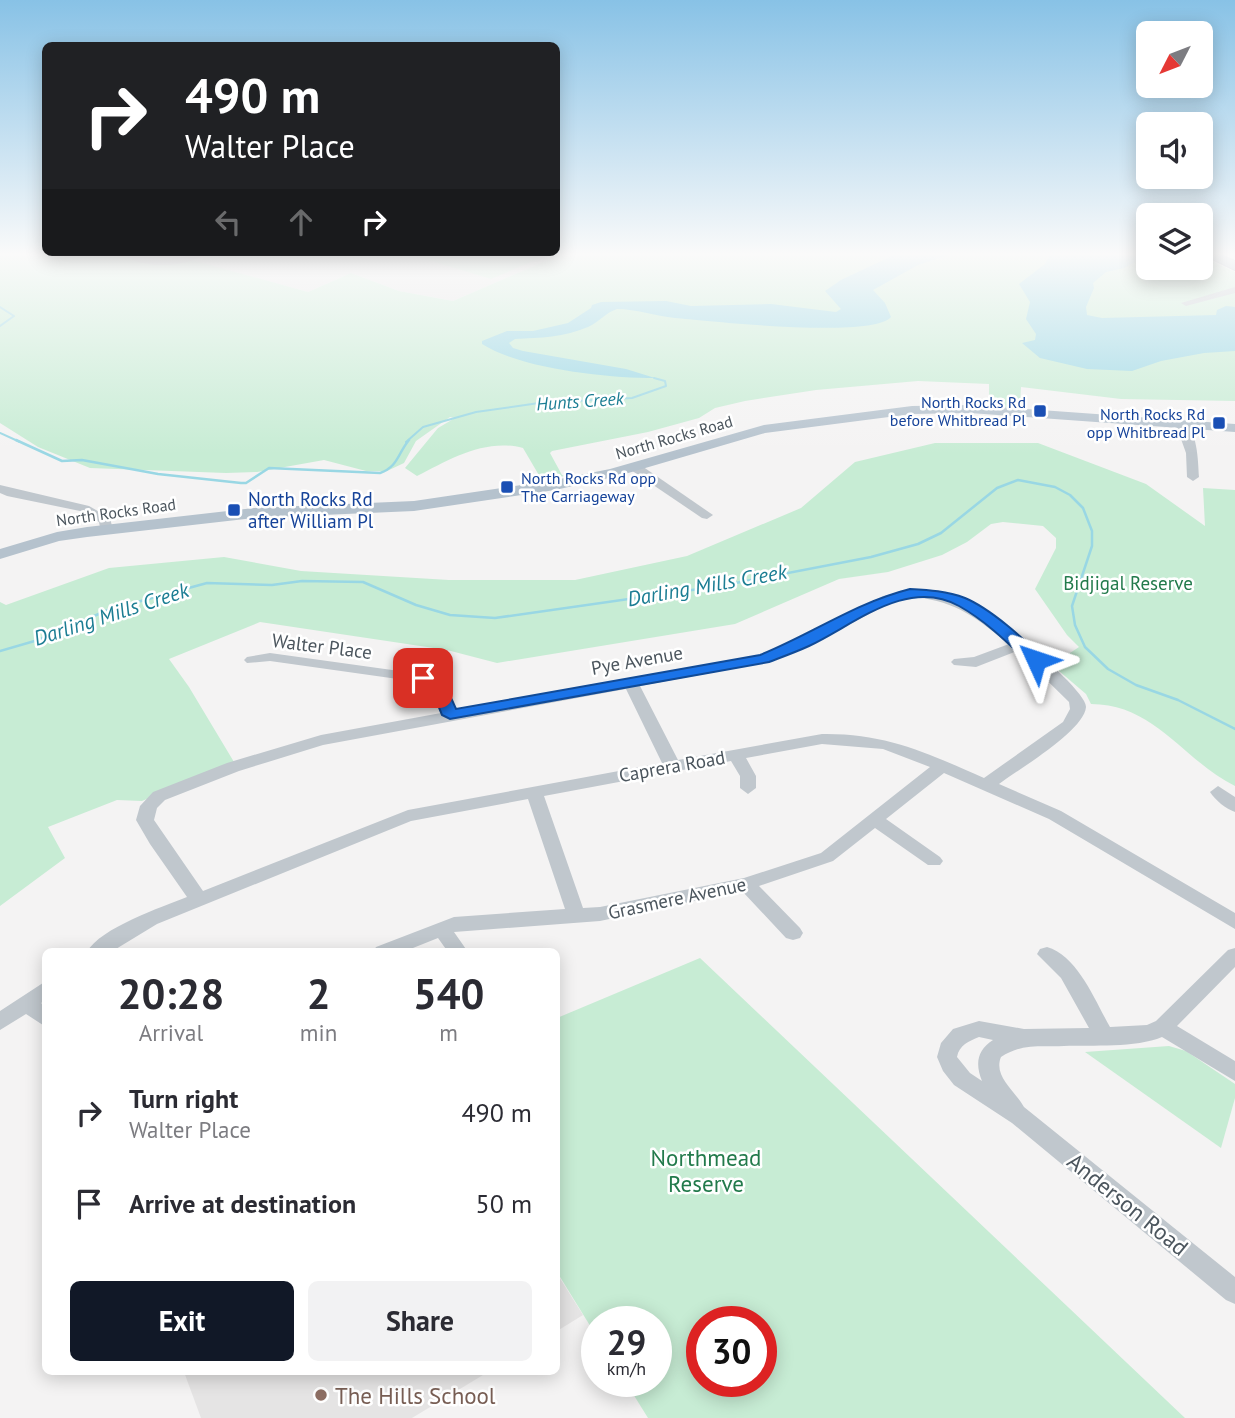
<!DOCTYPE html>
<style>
body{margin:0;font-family:"PT Sans",sans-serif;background:#f2f2f3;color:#2b2b33;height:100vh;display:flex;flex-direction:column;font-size:26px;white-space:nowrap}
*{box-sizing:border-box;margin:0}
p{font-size:23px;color:#7c7c81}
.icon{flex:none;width:38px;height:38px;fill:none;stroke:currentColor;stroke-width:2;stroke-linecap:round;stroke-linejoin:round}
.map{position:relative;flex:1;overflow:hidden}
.side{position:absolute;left:42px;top:948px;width:518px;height:427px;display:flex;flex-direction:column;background:#fff;border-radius:10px;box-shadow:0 4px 18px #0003}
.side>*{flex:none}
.hud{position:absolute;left:42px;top:42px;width:518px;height:214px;border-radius:10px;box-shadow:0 4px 18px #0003;background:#202124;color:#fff;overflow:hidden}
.needle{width:46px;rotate:228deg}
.controls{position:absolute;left:1136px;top:21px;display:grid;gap:14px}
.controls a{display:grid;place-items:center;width:77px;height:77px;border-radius:10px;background:#fff;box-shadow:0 4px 18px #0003;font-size:35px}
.speed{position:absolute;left:581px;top:1306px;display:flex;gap:14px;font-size:35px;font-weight:700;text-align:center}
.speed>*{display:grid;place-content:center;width:91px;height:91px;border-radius:50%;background:#fff;box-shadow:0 4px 18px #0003;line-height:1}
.speed small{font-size:18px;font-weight:400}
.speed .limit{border:10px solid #d22;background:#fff;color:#111}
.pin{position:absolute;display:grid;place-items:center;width:60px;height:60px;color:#fff;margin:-30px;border-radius:14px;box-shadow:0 4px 10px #0006}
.me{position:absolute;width:77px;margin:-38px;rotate:312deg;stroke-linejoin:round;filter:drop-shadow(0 0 5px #0008)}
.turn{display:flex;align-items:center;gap:24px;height:147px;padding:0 28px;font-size:32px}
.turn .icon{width:91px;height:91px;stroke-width:2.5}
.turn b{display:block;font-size:49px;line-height:60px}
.lanes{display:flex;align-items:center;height:66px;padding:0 28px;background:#0003;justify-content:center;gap:35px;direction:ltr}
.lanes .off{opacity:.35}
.eta{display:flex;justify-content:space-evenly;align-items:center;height:119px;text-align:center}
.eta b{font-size:42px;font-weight:800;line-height:49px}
.cta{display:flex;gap:14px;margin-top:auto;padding:14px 28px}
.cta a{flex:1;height:80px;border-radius:10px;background:#111827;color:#fff;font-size:28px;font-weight:800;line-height:80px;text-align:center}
.cta a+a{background:#f2f2f3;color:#2b2b33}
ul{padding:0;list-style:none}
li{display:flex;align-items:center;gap:21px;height:91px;padding:0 28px}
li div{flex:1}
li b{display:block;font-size:26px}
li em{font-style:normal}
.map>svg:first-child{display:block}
.education{fill:#e5e4e4}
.green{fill:#c7ecd4;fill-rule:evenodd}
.water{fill:#99d7e4}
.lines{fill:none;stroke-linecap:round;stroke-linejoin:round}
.stream-far1{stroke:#99d7e4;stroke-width:2}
.stream{stroke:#99d7e4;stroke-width:2.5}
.highway-casing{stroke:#7b91a7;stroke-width:2}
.minor{fill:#c0c7cd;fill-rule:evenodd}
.major{fill:#b5c2cd;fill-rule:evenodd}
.highway{fill:#90a6bb;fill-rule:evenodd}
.route{fill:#1a73e8;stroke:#114b97;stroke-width:2}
.transit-dot{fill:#1a4fb4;stroke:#fff;stroke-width:2.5}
.education-dot{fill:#8d6e63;stroke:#fff;stroke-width:2.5}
.labels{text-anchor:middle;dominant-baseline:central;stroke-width:5;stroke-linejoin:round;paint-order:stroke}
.far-transit-label{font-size:16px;fill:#164399;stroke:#fff;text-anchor:end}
.far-street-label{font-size:16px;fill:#4c565e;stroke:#fff}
.far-water-label{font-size:18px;font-style:italic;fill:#1b7d93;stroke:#fff}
.transit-label{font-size:19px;fill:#164399;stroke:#fff;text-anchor:start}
.park-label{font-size:19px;fill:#227a4b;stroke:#fff}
.street-label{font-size:19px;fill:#4c565e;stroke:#fff}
.water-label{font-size:21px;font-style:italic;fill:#1b7d93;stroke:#fff}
.near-park-label{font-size:23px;fill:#227a4b;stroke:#fff}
.near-street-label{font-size:23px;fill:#4c565e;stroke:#fff}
.near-education-label{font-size:23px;fill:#785e54;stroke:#fff;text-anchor:start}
</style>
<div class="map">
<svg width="1235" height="1418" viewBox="0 0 1235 1418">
<rect width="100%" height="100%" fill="#f4f3f3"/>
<g class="education">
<polygon points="214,255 559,255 453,301 399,291 351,273 308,292 196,262"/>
<polygon points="556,1272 583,1315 557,1331 556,1331"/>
<polygon points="184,1372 488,1372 412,1418 201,1418"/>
</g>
<g class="green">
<path d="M 0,255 L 174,255 L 308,292 L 351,273 L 399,291 L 453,301 L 559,255 L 1148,255 L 1148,268 L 1200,268 L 1201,256 L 1235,272 L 1235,401 L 1121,399 L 1021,387 L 1020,406 L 1024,409 L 986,406 L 989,404 L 989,384 L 918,381 L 816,390 L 745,401 L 715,408 L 699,418 L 648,432 L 552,451 L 550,453 L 562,475 L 565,476 L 539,480 L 540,477 L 523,448 C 485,438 450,459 417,476 L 405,468 L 438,428 L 455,418 L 450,417 L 416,441 L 404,463 L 387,471 L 366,471 L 324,460 L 257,472 L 226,473 L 90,468 L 38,447 L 0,423 Z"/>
<polygon points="412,255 537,255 543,257 491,279"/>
<path d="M 935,443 L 1038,443 L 1146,484 L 1205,526 L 1203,488 L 1235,490 L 1235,786 C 1184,761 1155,704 1091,704 L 1086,694 L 1052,665 L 1079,647 L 1067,635 L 1035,589 L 1056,548 L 1056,538 L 1043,526 L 1003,522 L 991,524 L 967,542 L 942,555 L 888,572 L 839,579 L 735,624 L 497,663 L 447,650 L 260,622 L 169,659 L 189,687 L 234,762 L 142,801 L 117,800 L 48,827 L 65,858 L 0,906 L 0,602 L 6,605 L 109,568 L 224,557 L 301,571 L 449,580 L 575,580 L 687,556 L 801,508 L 855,462 Z"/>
<path d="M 700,958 L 1185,1418 L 648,1418 L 625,1381 L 656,1381 L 656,1321 L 597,1321 L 597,1337 L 557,1272 L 557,1018 ZM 702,1321 L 761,1321 L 761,1381 L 702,1381 Z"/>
<polygon points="1169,1046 1186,1051 1235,1084 1235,1098 1221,1148 1085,1052"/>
</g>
<g class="water">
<path d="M 894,255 L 949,255 L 918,265 L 873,290 L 885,303 L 891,317 C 873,339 709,321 675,318 C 655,316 636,309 617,309 C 605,313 599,322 588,327 C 565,337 539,338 515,339 L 509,343 L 513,348 L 523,351 L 626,369 L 655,378 C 607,378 522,369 482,344 L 482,341 L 507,331 L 533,331 L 568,323 L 591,308 L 592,305 L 601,302 L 666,301 L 691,306 L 771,304 L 836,312 L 841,309 L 825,291 L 841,280 Z"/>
<polygon points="1050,255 1137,255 1135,262 1124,268 1106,272 1093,283 1094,288 1086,307 1087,315 1102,318 1216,315 1217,310 1226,306 1235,307 1235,351 1204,353 1161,361 1132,371 1087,369 1040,358 1022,343 1035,340 1036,334 1026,319 1030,302 1019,284 1045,264"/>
</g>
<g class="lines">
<g class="stream-far1">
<polyline points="0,307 14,316 0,326"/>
<polyline points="0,433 20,442"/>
<polyline points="406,442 423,427 476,412 539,403 632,398 666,386 665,381 654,378"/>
</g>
<g class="stream">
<path d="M 16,440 L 62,461 L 82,460 L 158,474 L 241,483 L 246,483 L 269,468 L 380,473 C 398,467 398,453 409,440"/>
<polyline points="0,651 38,640 108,610 207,583 272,585 302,581 363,582 416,605 450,615 495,618 720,586 871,557 918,544 941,533 997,488 1018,480 1055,487 1070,495 1083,508 1092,531 1092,546 1072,606 1075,625 1085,647 1108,669 1136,685 1178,700 1235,729"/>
</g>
<defs>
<polygon id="highway" points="1204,255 1221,255 1235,261 1235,270"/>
</defs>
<use href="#highway" class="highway-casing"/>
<g class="minor">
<path d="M 123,255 L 163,259 L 204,255 C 182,268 144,269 123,255 Z"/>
<polygon points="1235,287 1235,293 1186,306 1181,303"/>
<path d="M 1182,422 C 1198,429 1198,461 1199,477 L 1193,481 L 1187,477 L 1186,453 L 1176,425 Z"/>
<polygon points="635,463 639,464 713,515 707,519 702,518 631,470 629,467"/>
<polygon points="0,485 89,506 110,518 113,530 111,533 101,533 99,522 80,511 7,496 0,493"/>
<path d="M 915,589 C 939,592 960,596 982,608 C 999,619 1087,690 1086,707 C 1084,731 1019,769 999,784 L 1061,811 L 1235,913 L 1235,929 L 1049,819 L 944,773 L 886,819 L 940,857 L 943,861 L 940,865 L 928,865 L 875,828 L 833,861 L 759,886 L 800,928 L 803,933 L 800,938 L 793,940 L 786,938 L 742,891 L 600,921 L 454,932 L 468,952 L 448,952 L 438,938 L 403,952 L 373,952 L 376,947 L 454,917 L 565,909 L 528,799 L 411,821 L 157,924 L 111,952 L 87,952 C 100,928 162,907 187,897 L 150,844 L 136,820 L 140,806 L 153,792 L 227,763 L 321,735 L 441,713 L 431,688 L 419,682 L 270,661 L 247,663 L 244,660 L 247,657 L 270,653 L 428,675 L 443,682 L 456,710 L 760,655 L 795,641 L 883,596 ZM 915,597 C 958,602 976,618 1009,644 L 974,657 L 954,659 L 951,662 L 954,665 L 976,667 L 1017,651 L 1069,702 L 1070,709 L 1063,722 L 984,778 C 927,753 886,733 822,734 L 678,760 L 640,686 L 769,662 L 806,647 L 892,602 ZM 626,689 L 662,763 L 408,810 L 203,891 L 154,820 L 157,808 L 165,800 L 239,771 L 323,745 ZM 822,744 L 883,749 L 930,767 L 821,853 L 744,878 L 600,907 L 583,908 L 544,796 L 731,761 L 740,776 L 740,788 L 748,794 L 756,788 L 756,776 L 746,758 Z"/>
<path d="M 1218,786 L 1235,797 L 1235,812 C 1226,809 1215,800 1210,792 Z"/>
<path d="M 1047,947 C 1078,956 1095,1001 1110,1027 L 1147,1025 L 1156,1021 L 1228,950 L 1235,948 L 1235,967 L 1177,1026 L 1235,1061 L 1235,1081 L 1162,1037 C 1136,1048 1092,1045 1064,1046 C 1040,1047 1022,1043 1001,1057 C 993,1076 1015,1091 1024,1107 L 1235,1277 L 1235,1304 L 1226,1300 L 1012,1123 L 954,1085 L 943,1071 L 937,1057 L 941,1043 L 953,1029 L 979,1021 L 1024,1029 L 1089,1028 L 1061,978 L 1037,954 L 1040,949 ZM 979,1037 L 993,1040 C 977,1050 975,1064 982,1081 L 970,1073 L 957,1057 C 959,1045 969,1041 979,1037 Z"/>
<polygon points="46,981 46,1000 41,1003 46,1007 46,1027 26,1014 0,1030 0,1011"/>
</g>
<polygon class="major" points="970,405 1235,424 1235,432 970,413 912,414 765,433 618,476 555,490 414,511 254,518 87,537 59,541 0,559 0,549 57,532 87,527 254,508 414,501 555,480 610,469 764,425 912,406"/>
<use href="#highway" class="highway"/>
</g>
<linearGradient id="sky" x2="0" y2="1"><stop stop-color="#88c2e6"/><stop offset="0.56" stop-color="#fafafa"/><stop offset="1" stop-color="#fafafa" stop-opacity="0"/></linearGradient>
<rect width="1235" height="454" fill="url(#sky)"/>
<path class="route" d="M 910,589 C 929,590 947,591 965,598 C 989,608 1027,640 1043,660 L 1041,664 L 1030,664 C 1008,643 986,621 959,606 C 907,577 854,625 809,646 C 796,652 782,657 769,662 L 450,719 L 442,715 L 431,688 L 415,678 L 423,673 L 444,682 L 456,709 L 760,655 C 812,634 855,603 910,589 Z"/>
<g class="transit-dot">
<rect x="1033" y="404" width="14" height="14" rx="3.5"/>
<rect x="1212" y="416" width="14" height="14" rx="3.5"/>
<rect x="500" y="480" width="14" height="14" rx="3.5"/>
<rect x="227" y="503" width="14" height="14" rx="3.5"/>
</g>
<circle class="education-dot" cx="321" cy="1395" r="7"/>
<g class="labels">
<g class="far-transit-label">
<text x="1026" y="402">North Rocks Rd<tspan x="1026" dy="18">before Whitbread Pl</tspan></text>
<text x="1205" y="414">North Rocks Rd<tspan x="1205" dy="18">opp Whitbread Pl</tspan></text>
<text x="521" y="478" text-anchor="start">North Rocks Rd opp<tspan x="521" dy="18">The Carriageway</tspan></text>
</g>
<g class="far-street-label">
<text transform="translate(674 437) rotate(-16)">North Rocks Road</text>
<text transform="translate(116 512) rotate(-8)">North Rocks Road</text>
</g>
<g class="far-water-label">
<text transform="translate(580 401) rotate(-4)">Hunts Creek</text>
</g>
<g class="transit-label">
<text x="248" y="499">North Rocks Rd<tspan x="248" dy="22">after William Pl</tspan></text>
</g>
<g class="park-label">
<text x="1128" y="583">Bidjigal Reserve</text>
</g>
<g class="street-label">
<text transform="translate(322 646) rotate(7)">Walter Place</text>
<text transform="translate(637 660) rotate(-10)">Pye Avenue</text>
<text transform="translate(672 766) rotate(-10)">Caprera Road</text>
<text transform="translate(677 898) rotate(-12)">Grasmere Avenue</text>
</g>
<g class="water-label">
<text transform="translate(707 585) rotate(-10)">Darling Mills Creek</text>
<text transform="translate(111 614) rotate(-18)">Darling Mills Creek</text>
</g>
<g class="near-park-label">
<text x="706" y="1157">Northmead<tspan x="706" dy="26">Reserve</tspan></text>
</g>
<g class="near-street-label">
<text transform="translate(1128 1204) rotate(39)">Anderson Road</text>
</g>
<g class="near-education-label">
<text x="335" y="1395">The Hills School</text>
</g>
</g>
</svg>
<div class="controls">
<a><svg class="needle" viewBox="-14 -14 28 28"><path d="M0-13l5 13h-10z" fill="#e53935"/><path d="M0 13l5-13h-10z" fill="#7c7c81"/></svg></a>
<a><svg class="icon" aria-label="sound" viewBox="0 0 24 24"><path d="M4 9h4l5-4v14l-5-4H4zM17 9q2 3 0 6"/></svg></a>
<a><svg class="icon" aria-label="layers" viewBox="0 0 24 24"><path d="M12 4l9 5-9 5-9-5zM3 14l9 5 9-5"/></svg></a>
</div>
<div class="speed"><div>29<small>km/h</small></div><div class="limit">30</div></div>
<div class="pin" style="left:423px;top:678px;background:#d93025"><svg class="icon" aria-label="arrive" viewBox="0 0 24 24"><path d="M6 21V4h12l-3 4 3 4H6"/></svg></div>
<svg class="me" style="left:1036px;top:660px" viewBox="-20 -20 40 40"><path d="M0-17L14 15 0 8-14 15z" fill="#1a73e8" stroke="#fff" stroke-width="4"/></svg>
<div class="hud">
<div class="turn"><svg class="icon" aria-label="right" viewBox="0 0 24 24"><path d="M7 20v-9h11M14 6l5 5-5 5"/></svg><div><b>490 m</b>Walter Place</div></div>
<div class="lanes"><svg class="icon off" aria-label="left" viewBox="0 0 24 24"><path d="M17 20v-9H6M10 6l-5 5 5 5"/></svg><svg class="icon off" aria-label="ahead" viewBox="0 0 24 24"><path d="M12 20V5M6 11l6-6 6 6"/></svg><svg class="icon" aria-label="right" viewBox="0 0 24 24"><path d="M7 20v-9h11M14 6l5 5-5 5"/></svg></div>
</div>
<section class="side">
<div class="eta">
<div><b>20:28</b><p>Arrival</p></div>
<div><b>2</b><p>min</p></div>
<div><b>540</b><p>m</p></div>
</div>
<ul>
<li><svg class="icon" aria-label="right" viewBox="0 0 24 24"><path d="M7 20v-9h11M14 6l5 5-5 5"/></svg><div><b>Turn right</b><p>Walter Place</p></div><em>490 m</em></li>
<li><svg class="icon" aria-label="arrive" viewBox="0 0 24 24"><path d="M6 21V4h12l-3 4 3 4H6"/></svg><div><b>Arrive at destination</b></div><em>50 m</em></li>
</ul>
<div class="cta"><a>Exit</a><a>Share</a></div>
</section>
</div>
